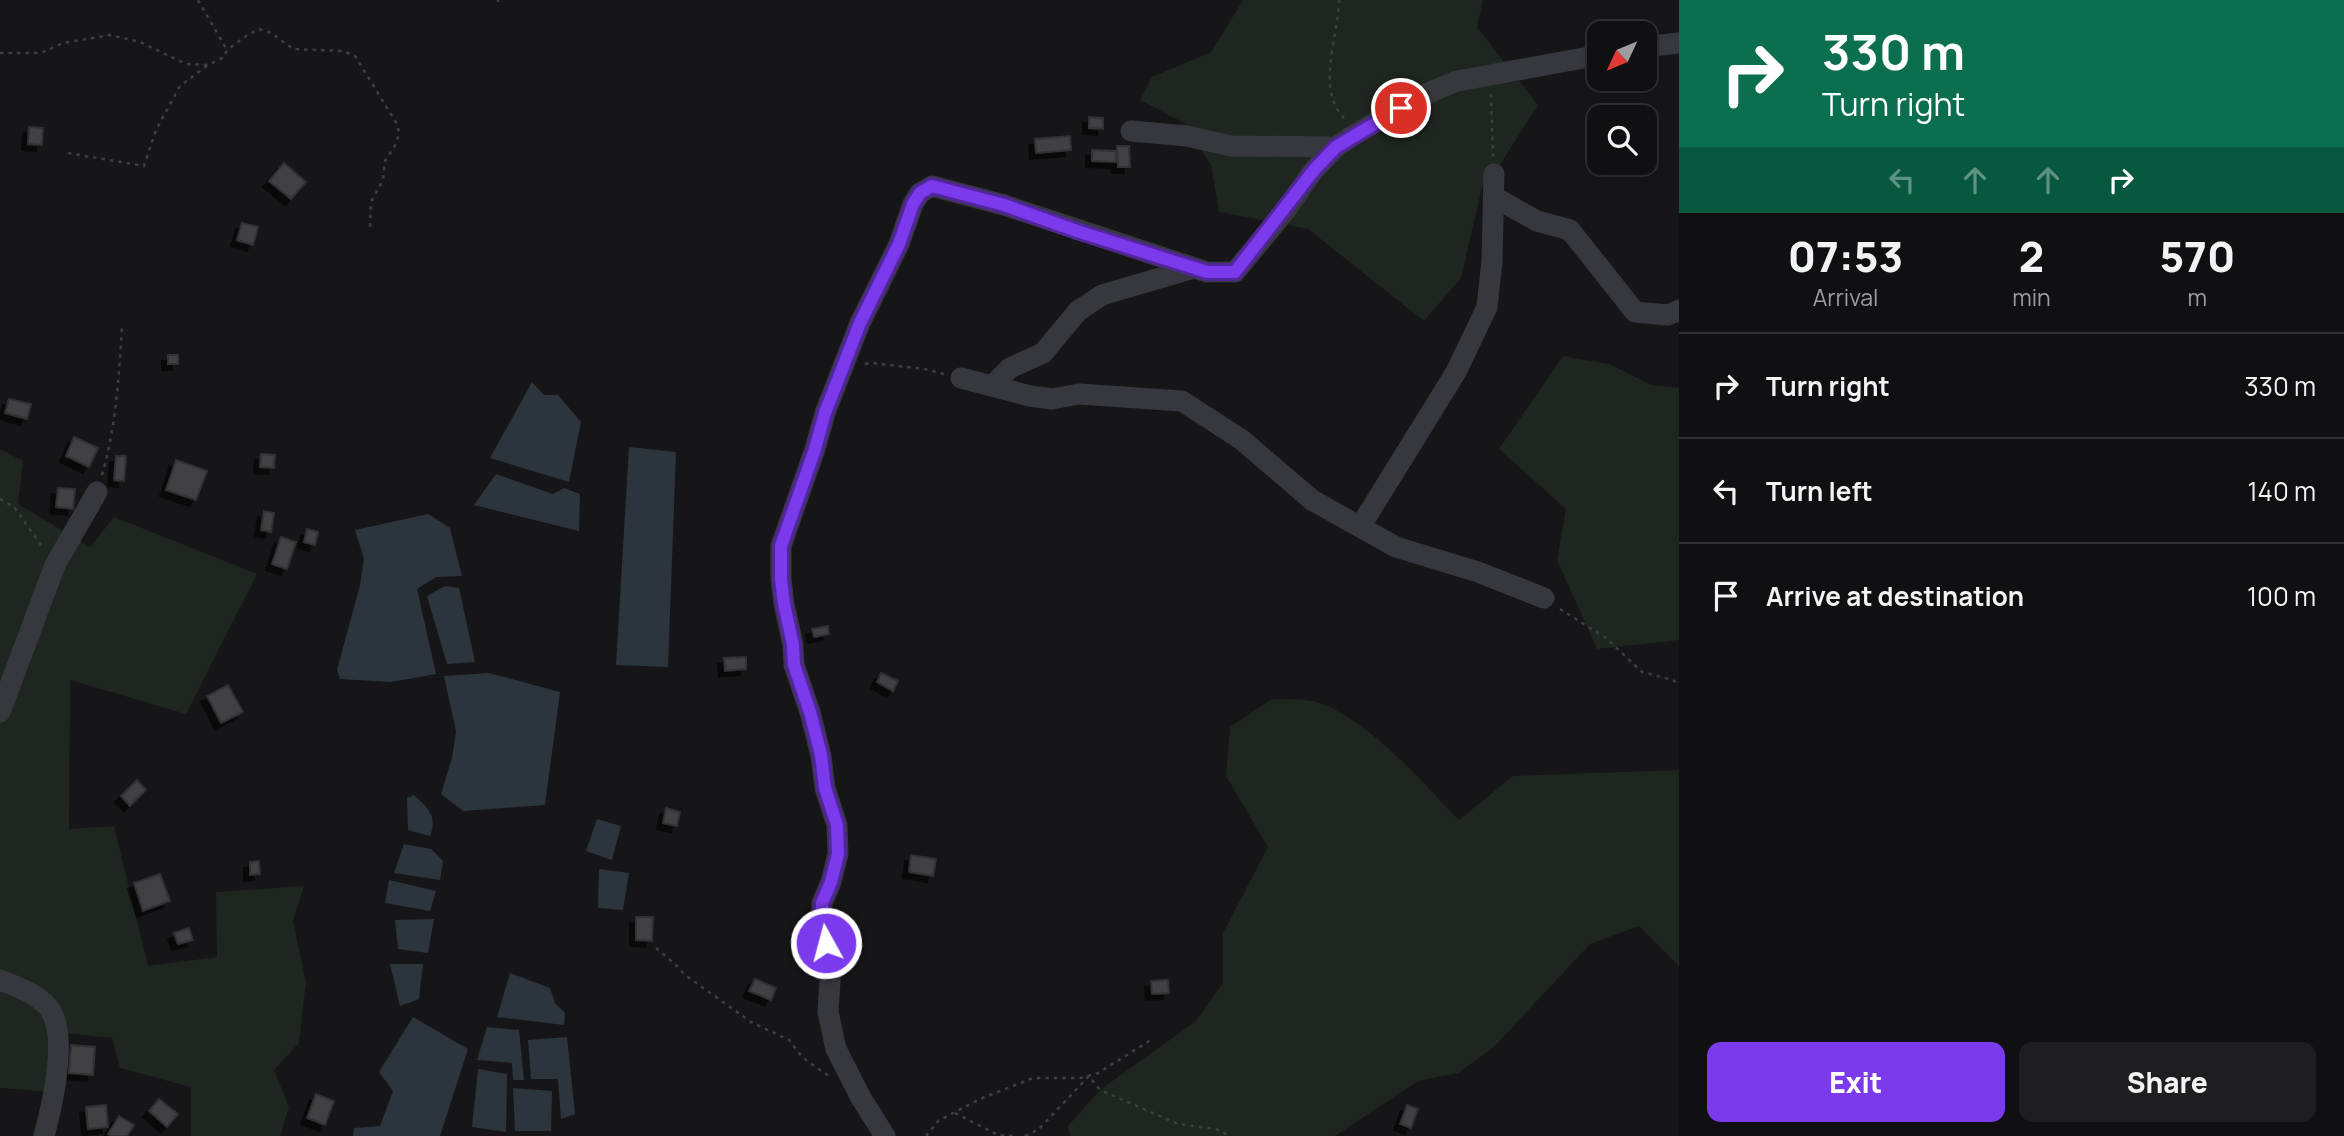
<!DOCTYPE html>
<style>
body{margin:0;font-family:Manrope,sans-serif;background:#1e1e20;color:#f1f3f6;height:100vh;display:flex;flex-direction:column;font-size:26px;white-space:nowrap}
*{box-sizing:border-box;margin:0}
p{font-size:23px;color:#9c9d9f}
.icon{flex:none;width:38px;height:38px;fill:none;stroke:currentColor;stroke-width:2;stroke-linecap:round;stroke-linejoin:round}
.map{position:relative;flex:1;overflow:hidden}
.details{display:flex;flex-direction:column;background:#101012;width:665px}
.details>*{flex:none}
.top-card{background:#0b6e4f;color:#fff;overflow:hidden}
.needle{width:46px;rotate:226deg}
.controls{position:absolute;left:1587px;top:21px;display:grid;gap:14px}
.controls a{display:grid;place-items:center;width:70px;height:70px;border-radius:14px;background:#101012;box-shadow:0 4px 10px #0003,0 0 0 2px #303032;font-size:35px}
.pin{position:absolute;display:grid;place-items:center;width:60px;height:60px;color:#fff;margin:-30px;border:4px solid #fff;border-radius:50%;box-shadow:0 2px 7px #0007}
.me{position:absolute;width:77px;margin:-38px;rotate:353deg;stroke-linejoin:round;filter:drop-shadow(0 0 5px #0008)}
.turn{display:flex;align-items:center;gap:24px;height:147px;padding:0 28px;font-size:32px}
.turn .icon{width:91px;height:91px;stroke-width:2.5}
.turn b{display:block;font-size:49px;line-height:60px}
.lanes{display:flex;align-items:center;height:66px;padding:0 28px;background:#0003;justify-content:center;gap:35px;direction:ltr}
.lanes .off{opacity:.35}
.eta{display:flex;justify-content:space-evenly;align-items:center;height:119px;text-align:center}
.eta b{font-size:42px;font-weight:800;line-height:49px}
.action{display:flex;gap:14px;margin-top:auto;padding:14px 28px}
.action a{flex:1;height:80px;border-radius:14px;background:#7c3aed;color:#fff;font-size:28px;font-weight:800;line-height:80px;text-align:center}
.action a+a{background:#1e1e20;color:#f1f3f6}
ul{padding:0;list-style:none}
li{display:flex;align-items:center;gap:21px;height:105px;padding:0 28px;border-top:2px solid #303032}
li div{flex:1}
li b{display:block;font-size:26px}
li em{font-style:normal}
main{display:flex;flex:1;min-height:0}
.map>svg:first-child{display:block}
.green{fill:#1e261f}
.water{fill:#2c353c}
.building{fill:#404145;stroke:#303034;stroke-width:2;filter:url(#shadow)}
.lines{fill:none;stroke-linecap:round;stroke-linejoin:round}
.path{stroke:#3d3f44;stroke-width:2.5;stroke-dasharray:3.5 5;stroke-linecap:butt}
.minor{stroke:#37383d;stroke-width:21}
.route-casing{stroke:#51269a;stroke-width:18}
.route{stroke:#7c3aed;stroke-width:12}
</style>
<main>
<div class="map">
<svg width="1679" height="1136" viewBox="0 0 1679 1136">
<defs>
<filter id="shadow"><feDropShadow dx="-6" dy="6" stdDeviation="0" flood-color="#0009"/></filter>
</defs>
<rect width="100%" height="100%" fill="#161618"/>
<g class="green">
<polygon points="1243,0 1483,0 1477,27 1538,105 1494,174 1483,183 1461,278 1424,321 1308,229 1219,212 1211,165 1184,123 1140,100 1152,77 1211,52"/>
<polygon points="1563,356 1609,364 1651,385 1679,388 1679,640 1597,649 1557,560 1566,509 1499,449"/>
<polygon points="0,449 23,461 18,504 90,547 114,517 257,574 186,714 70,680 69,829 114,826 148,966 217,957 216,892 304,886 293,921 306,982 299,1043 274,1070 289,1107 280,1136 191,1136 191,1087 120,1068 112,1038 66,1033 64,1093 0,1088"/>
<path d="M 1272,699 C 1287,700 1307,698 1320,703 C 1372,723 1421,781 1459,820 L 1513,776 L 1679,770 L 1679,966 L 1639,926 L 1590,944 L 1494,1047 L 1458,1073 L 1418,1081 L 1335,1136 L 1070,1136 L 1068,1126 L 1100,1090 L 1196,1021 L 1223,983 L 1223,933 L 1268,847 L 1226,776 L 1230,727 Z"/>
</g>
<g class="water">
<polygon points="532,382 544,395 558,395 581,422 569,482 490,458"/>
<polygon points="629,447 676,452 668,667 616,665"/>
<polygon points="496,474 553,494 564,488 580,494 579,531 474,505"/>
<polygon points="428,514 450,528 462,576 436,577 417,589 436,674 391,682 340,679 337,670 360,585 364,559 355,530"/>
<polygon points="445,586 459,588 475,662 447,664 427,596"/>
<polygon points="489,673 560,692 545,805 463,811 441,794 452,758 456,731 444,676"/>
<path d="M 414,795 C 428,808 438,816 430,836 L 408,830 L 407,798 Z"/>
<polygon points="597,819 621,826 612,860 586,851"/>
<polygon points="404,844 431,849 443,861 440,880 394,873"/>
<polygon points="599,869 629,873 623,910 598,908"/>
<polygon points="389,880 436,891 430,911 385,903"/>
<polygon points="434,919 428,953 398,949 395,920"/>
<polygon points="390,964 423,964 419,999 400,1006"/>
<polygon points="510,973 550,988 555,1003 565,1013 564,1025 497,1017"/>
<polygon points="413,1017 468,1049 440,1136 353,1136 354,1128 380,1126 393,1091 379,1072"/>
<polygon points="487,1027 519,1030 524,1080 513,1080 512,1063 477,1060"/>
<polygon points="567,1037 575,1114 561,1119 558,1079 531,1079 528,1040"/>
<polygon points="478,1069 507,1074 506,1132 472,1127"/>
<polygon points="513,1088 552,1091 551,1131 515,1131"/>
</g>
<g class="building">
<polygon points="1089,117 1103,118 1103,129 1089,128"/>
<polygon points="29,127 43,128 42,145 28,144"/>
<polygon points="1070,136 1071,150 1036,153 1035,139"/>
<polygon points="1117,146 1129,146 1130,167 1118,167"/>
<polygon points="1092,150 1116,151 1116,162 1092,161"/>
<polygon points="284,163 306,182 291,199 269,181"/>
<polygon points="242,223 258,227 253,245 237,240"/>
<rect x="168" y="355" width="10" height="9"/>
<polygon points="9,399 31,404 27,419 5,413"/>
<polygon points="74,437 98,448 89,467 66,456"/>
<polygon points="261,454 275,455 274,468 260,467"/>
<polygon points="116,456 126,456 124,481 114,480"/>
<polygon points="176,460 207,471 196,500 166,490"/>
<polygon points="58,488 75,489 73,509 56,507"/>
<polygon points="264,511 274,513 271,532 261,530"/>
<polygon points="307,529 318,532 315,545 304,542"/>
<polygon points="281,537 296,542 287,569 272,564"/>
<polygon points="828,626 829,634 814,637 812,629"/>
<polygon points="746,657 746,669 725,671 724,658"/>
<polygon points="881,673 898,681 893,691 877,682"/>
<polygon points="228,685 243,712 221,723 207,696"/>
<polygon points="137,780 146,790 130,806 121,796"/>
<polygon points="666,808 680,812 677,826 663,823"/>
<polygon points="911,855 936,859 933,876 909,872"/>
<polygon points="259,861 260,874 250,875 250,862"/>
<polygon points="160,874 170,901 143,911 134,883"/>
<polygon points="636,917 653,917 652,941 636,940"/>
<polygon points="189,928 193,940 178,944 174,933"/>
<polygon points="755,979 776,988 771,1000 749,991"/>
<polygon points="1168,980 1169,993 1152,994 1151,981"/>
<polygon points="71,1045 95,1047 93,1075 69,1073"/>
<polygon points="316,1094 334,1101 325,1125 307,1118"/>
<polygon points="159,1099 178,1114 167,1127 149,1111"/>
<polygon points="106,1105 108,1127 88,1129 86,1107"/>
<polygon points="1407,1105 1418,1109 1411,1128 1400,1124"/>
<polygon points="119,1116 134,1125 127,1136 112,1136 108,1134"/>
</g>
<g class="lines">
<g class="path">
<polyline points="198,0 227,50"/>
<polyline points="498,0 498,2"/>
<path d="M 1339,0 C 1339,35 1315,89 1344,118"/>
<polyline points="0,53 41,53 63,43 110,35 140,42 186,64 208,65 224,57 227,50 246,36 259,29 271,33 293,49 343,51 355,56 397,124 399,134 396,144 385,161 383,180 371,202 370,229"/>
<polyline points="1491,94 1493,157"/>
<polyline points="68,153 144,166 156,130 180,86 208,65"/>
<polyline points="865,364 872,363 925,369 944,374"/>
<path d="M 102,475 C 116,426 119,376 122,326"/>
<polyline points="0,499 14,507 43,548"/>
<polyline points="1560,609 1606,638 1642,672 1673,680 1679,685"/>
<polyline points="656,948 677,966 685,975 751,1022 789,1040 803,1058 829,1076"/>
<polyline points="955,1113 998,1135 1013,1136"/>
<polyline points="926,1136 938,1121 980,1099 1033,1078 1080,1078 1098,1073 1151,1040"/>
<polyline points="1025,1136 1038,1130 1089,1076 1100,1090 1178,1124 1216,1129 1230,1136"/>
</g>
<g class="minor">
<polyline points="1645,47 1679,43"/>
<polyline points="1131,131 1187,136 1231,146 1336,147"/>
<polyline points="1494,197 1537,221 1570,230 1635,312 1668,315 1679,310"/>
<polyline points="961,378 1030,396 1052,399 1079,394 1182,401 1242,440 1312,500 1396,547 1478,572 1544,598"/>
<polyline points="993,385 1010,368 1043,353 1078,311 1102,295 1194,268"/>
<polyline points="1360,527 1456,372 1487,307 1492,261 1494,174"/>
<polyline points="0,712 55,565 97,492"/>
<path d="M 0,980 C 17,987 36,993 48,1007 C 70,1033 52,1106 44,1136"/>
<polyline points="885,1136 861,1098 836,1049 828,1012 831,965 822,920 822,903 831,882 838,854 837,825 825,788 821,756 810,712 794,665 793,645 784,604 781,579 781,546 815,449 825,413 860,323 899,244 913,204 920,193 932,186 1004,205 1207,272 1235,272 1286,210 1314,170 1336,147 1352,136 1421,96 1457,81 1600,55"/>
</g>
</g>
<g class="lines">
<defs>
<polyline id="route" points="826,943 822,920 822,903 831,882 838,854 837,825 825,788 821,755 810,712 794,665 793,645 784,604 781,579 781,546 815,449 825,413 860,323 899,244 913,204 920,193 932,186 1004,205 1077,231 1207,272 1235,272 1314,170 1336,147 1401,108"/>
</defs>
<use href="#route" class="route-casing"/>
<use href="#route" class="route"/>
</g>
</svg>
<div class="controls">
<a><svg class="needle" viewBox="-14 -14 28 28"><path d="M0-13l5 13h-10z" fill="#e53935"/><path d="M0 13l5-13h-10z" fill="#9c9d9f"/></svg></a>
<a><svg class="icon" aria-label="search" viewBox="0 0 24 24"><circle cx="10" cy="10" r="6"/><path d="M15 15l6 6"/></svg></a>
</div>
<div class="pin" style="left:1401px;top:108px;background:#d93025"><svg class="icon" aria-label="arrive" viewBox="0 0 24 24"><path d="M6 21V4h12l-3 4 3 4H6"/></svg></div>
<svg class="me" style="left:826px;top:943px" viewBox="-20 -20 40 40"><circle r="17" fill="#7c3aed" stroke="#fff" stroke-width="3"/><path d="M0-11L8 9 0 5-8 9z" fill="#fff"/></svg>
</div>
<section class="details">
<div class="top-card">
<div class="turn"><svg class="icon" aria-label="right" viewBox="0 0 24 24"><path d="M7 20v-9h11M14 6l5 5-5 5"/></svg><div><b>330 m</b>Turn right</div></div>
<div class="lanes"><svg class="icon off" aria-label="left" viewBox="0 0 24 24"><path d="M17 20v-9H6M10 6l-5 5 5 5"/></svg><svg class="icon off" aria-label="ahead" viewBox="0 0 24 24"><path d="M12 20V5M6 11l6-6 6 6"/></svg><svg class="icon off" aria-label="ahead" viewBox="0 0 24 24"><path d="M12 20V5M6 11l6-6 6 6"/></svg><svg class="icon" aria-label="right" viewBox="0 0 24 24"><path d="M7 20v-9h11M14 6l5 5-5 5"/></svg></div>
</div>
<div class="eta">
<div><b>07:53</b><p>Arrival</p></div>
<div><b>2</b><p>min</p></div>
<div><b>570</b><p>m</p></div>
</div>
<ul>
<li><svg class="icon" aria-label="right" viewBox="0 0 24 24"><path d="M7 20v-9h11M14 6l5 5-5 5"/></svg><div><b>Turn right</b></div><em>330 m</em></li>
<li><svg class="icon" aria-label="left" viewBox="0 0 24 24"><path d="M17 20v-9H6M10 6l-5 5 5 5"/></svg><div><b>Turn left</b></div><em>140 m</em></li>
<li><svg class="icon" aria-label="arrive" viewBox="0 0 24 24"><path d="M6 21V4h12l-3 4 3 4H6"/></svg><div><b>Arrive at destination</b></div><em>100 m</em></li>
</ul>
<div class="action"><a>Exit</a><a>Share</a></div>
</section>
</main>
